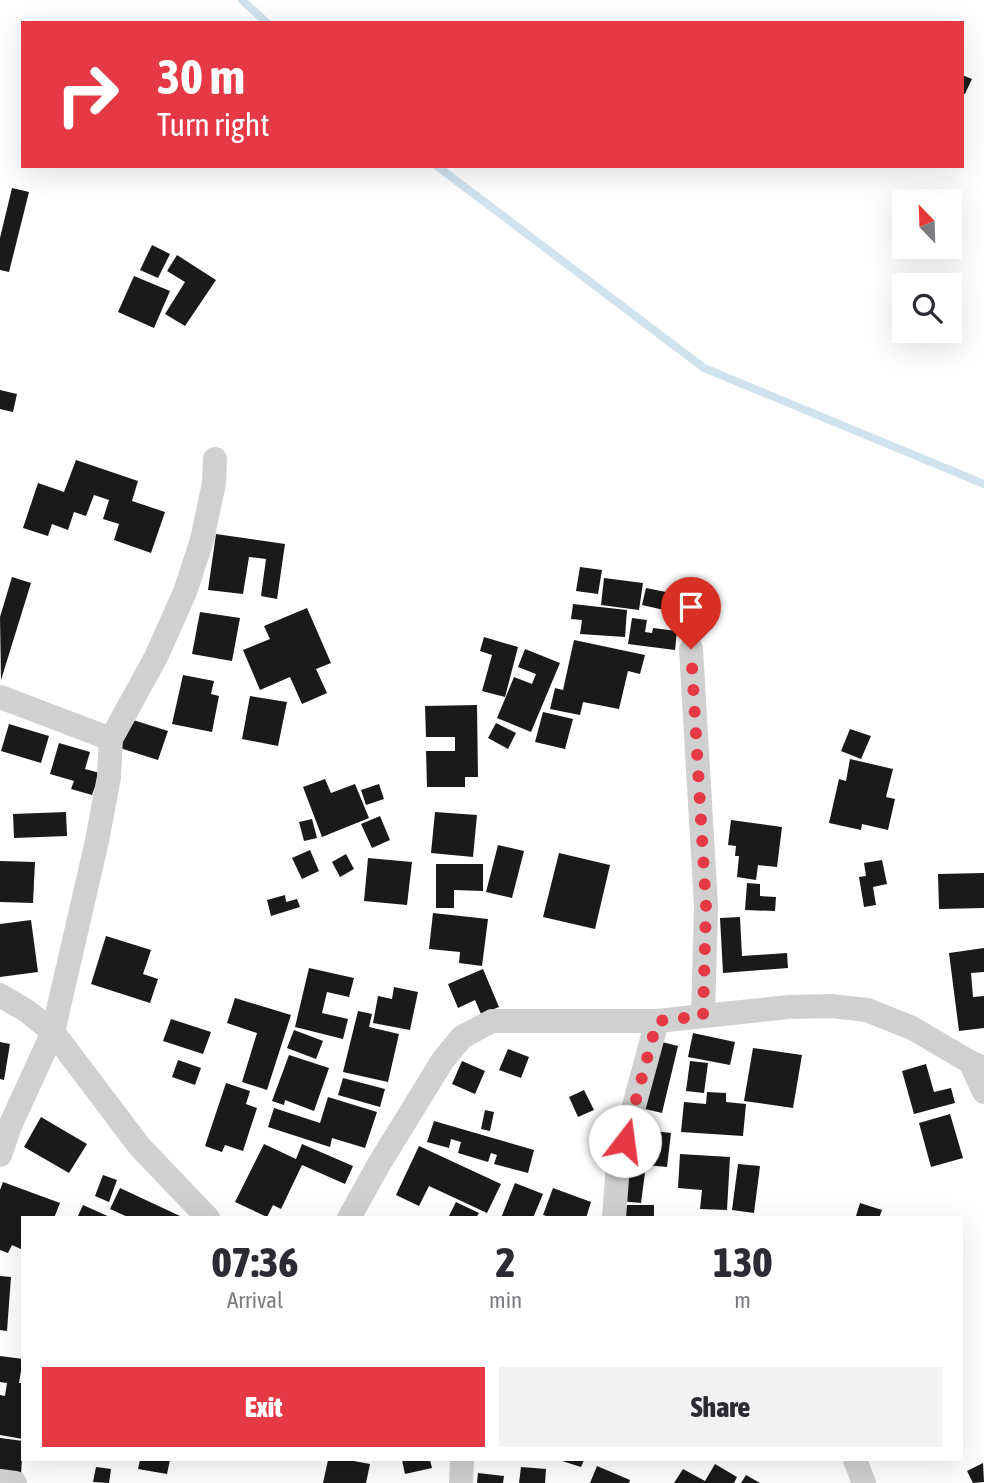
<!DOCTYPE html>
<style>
body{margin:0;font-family:"Asap Condensed",sans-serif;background:#f2f2f3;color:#2b2b33;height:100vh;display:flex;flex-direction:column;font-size:26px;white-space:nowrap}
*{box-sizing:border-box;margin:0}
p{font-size:23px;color:#7c7c81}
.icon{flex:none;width:38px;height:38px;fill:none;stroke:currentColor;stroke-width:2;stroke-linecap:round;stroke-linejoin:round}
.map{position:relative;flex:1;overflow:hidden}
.side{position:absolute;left:21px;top:1216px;width:942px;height:245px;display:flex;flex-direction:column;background:#fff;border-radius:0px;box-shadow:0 7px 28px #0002}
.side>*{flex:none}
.top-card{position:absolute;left:21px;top:21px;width:943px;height:147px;border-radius:0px;box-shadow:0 7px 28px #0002;background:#e63946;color:#fff;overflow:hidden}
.needle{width:46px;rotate:337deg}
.buttons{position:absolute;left:892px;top:189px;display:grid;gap:14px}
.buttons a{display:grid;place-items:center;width:70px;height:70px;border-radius:0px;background:#fff;box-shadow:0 7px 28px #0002;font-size:35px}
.pin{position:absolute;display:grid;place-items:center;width:60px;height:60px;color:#fff;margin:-72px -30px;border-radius:50% 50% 50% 0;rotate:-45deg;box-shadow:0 0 7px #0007}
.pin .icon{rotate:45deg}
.me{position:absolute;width:77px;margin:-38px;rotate:15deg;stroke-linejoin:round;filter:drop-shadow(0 0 5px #0008)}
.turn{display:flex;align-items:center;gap:24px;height:147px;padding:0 21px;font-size:32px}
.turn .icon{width:91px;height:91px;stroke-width:2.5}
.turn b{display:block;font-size:49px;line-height:60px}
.eta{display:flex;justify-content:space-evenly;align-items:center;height:119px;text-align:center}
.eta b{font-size:42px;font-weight:800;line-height:49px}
.cta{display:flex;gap:14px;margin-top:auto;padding:14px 21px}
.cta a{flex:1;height:80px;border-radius:0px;background:#e63946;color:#fff;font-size:28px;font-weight:800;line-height:80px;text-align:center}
.cta a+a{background:#f2f2f3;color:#2b2b33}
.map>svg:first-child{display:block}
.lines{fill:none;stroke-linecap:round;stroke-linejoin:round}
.stream{stroke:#cfe2ee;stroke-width:8}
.building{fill:#1a1a1a}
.street{stroke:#d0d0d0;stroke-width:24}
.route{stroke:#e63946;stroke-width:12;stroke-dasharray:0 21.6}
</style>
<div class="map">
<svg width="984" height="1483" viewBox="0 0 984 1483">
<rect width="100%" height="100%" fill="#fff"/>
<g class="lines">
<g class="stream">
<polyline points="242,0 267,23"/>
<polyline points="437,166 704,368 984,484"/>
</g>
</g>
<g class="building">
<polygon points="962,75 972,79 965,94 962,93"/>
<polygon points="12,188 29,192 9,272 0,270 0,238"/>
<polygon points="152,245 170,254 158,278 140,270"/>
<polygon points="177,255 216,280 185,326 165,314 185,282 167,271"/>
<polygon points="134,276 170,291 154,328 118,312"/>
<polygon points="0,390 17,394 13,412 0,409"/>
<polygon points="76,460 138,481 132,501 165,512 151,553 114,540 119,524 103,519 109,500 94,495 86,516 74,512 68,530 52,524 48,536 23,528 38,483 64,492"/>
<polygon points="216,534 285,544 277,599 261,596 266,559 249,557 243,594 208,590"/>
<polygon points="580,567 602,570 598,594 576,591"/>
<polygon points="12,577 31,583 1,680 0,617"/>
<polygon points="604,578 643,583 639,610 601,605"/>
<polygon points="646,588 676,594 673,612 642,605"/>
<polygon points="573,604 627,610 625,637 580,634 582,620 571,619"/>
<polygon points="307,608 331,663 316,669 327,693 302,704 290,677 260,690 243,650 270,639 264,626"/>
<polygon points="200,612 240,618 232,661 192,654"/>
<polygon points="632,618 647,620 645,632 652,633 653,628 677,631 675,650 628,644"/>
<polygon points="484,637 518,647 505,697 482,691 492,655 480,651"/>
<polygon points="574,640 645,655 640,674 628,671 619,709 583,702 580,715 550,709 555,688 563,690"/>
<polygon points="525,649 560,663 531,732 497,718 514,677 532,684 536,674 518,667"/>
<polygon points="183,675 214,681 211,694 219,696 212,732 172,724"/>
<polygon points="250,696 287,702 278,746 242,739"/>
<polygon points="477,705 478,777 465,777 465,787 427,787 426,751 455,751 455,737 426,737 425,706"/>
<polygon points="543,712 573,719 565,749 535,742"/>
<polygon points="130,719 168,731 158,760 120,748"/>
<polygon points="496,723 516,733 508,749 488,738"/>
<polygon points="9,724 49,736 41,763 1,751"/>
<polygon points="850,729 871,736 861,759 841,751"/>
<polygon points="59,743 90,752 85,769 100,773 92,795 71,789 74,781 50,774"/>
<polygon points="850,759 893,769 886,797 895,799 888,830 862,824 861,830 829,823 839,779 846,781"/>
<polygon points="325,779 331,793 355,784 369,818 322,837 303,787"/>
<polygon points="379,784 384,799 366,805 361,790"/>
<polygon points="66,812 67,836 14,838 13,814"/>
<polygon points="435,812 477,815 473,857 431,853"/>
<polygon points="380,816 390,840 372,848 361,824"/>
<polygon points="312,819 317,838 304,841 299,822"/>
<polygon points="731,820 782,827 777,867 758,865 756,880 737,877 739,856 735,856 736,846 728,845"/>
<polygon points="498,845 524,851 512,898 486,892"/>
<polygon points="310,850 319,871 302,879 292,858"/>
<polygon points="559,853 610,865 595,929 543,917"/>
<polygon points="346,854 354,869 340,877 332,862"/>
<polygon points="368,858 412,862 407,905 364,901"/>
<polygon points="882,860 887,884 873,887 876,905 864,907 859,877 866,876 864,863"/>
<polygon points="0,861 35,862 33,903 0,902"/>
<polygon points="436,864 483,864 483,891 454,890 454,908 436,908"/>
<polygon points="984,873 984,908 939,909 938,874"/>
<polygon points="747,883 760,884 760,896 776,897 775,911 745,910"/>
<polygon points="285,895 286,902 297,899 300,907 271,916 267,900"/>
<polygon points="433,913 488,919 482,966 459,963 460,952 429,949"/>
<polygon points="740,917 742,956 787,953 788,968 723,973 720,918"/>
<polygon points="31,920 38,972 0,977 0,924"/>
<polygon points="106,936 151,950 143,974 158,979 150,1003 91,984"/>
<polygon points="984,948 984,972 971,973 973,997 984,996 984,1028 959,1031 949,953"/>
<polygon points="309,968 354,978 349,997 327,992 322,1013 348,1019 343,1039 295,1027"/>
<polygon points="483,969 499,1007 481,1014 475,1000 458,1008 448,984"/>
<polygon points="394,987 418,992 410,1030 373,1023 378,996 392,999"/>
<polygon points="235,998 291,1015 267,1090 242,1082 257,1033 227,1023"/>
<polygon points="358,1011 372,1014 369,1027 399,1034 388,1082 343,1072"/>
<polygon points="171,1019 211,1032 203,1054 163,1041"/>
<polygon points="294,1030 323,1041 316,1059 287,1048"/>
<polygon points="693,1033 735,1042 730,1065 688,1057"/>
<polygon points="658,1041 678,1046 662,1113 641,1108"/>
<polygon points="0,1042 10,1044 4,1080 0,1079"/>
<polygon points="753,1048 802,1055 793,1108 744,1101"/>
<polygon points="508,1049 529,1057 521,1078 499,1070"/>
<polygon points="289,1055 329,1068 314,1111 285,1100 284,1105 272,1101"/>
<polygon points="178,1060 201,1068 195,1085 172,1077"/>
<polygon points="462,1061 485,1071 475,1094 452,1084"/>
<polygon points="690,1061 708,1063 704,1093 686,1091"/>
<polygon points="926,1064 934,1092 951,1088 955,1103 914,1114 902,1071"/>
<polygon points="343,1078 385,1089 380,1107 338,1095"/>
<polygon points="226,1083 250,1091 246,1104 257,1108 243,1151 225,1145 222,1152 205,1146"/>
<polygon points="584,1090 594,1110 578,1117 569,1097"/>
<polygon points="707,1092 726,1093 726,1102 746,1104 743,1136 681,1132 684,1102 706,1104"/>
<polygon points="328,1097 377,1112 365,1148 332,1138 330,1147 268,1127 274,1108 320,1123"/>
<polygon points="485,1110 494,1112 490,1131 481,1129"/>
<polygon points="950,1114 963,1158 931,1167 919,1123"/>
<polygon points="41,1117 87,1144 69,1173 24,1147"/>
<polygon points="434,1121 534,1150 528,1173 494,1164 497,1155 491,1153 488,1162 458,1153 461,1142 451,1139 449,1148 427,1142"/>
<polygon points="628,1128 671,1133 667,1167 646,1165 641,1203 620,1201"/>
<polygon points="264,1144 296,1159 302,1144 353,1166 345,1184 302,1165 281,1209 273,1205 267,1217 235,1202"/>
<polygon points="419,1146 501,1184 487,1213 429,1186 419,1206 396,1195"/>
<polygon points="680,1154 730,1157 727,1210 700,1209 702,1190 678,1188"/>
<polygon points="738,1164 760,1166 754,1213 732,1210"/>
<polygon points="103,1175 117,1180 109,1202 95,1196"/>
<polygon points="3,1182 60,1203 54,1218 23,1218 23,1250 12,1245 8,1253 0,1250 0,1190"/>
<polygon points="515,1183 543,1194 533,1218 501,1218"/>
<polygon points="120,1188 180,1216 179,1218 130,1218 110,1209"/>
<polygon points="553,1188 591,1202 586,1218 553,1218 543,1215"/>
<polygon points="456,1202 479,1213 476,1218 448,1218"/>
<polygon points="860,1203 882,1210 879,1218 856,1216"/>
<polygon points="83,1205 112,1218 77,1218"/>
<rect x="620" y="1205" width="34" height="13"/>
<polygon points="0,1276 11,1277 7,1331 0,1330"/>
<polygon points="0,1356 23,1359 19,1383 23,1383 23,1439 0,1435 0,1395 5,1396 7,1383 0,1382"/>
<polygon points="0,1438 23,1441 21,1475 0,1472"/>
<polygon points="140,1460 170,1460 167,1474 138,1469"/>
<polygon points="328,1460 348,1460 370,1464 366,1483 323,1483"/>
<polygon points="402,1460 430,1460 432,1468 405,1474"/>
<polygon points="559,1460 584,1460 581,1467"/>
<polygon points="983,1463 984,1482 973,1483 967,1471"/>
<polygon points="715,1464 737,1477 734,1483 674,1483 683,1469 705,1481"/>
<polygon points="597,1466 630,1480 629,1483 590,1483"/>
<polygon points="96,1467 111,1469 109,1483 93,1482"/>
<polygon points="521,1467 546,1469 545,1483 519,1483"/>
<polygon points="478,1473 504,1476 503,1483 477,1483"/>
<polygon points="746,1475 760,1483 741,1483"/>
</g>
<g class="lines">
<g class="street">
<polyline points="691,649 706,906 703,1016"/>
<polyline points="0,697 111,739"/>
<polyline points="0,995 27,1011 53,1032 140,1147 208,1218"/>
<polyline points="970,1062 984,1092"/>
<polyline points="0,1155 10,1126 53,1032 97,841 109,777 111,739 156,657 185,592 202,540 214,483 215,459"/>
<polyline points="349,1218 379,1164 443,1060 462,1037 492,1021 657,1021 789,1007 831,1006 867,1010 912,1028 970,1062 984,1068"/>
<polyline points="614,1218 618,1165 657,1021"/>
<polyline points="855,1460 864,1483"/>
<polyline points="0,1481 15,1483"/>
<polyline points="461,1483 462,1460"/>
</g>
</g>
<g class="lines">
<polyline class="route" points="625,1141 657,1021 703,1016 706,906 691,649"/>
</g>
</svg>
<div class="buttons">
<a><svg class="needle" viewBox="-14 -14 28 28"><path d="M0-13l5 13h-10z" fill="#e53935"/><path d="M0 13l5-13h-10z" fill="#7c7c81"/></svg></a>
<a><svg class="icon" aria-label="search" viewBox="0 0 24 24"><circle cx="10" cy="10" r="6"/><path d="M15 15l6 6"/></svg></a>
</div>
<div class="pin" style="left:691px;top:649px;background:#d93025"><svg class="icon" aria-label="arrive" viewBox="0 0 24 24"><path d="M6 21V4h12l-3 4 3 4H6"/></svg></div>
<svg class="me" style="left:625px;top:1141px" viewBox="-20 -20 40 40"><circle r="19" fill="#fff"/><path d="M0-13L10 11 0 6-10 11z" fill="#e63946"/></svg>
<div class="top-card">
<div class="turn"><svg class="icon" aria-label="right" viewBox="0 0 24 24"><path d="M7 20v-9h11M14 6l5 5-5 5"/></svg><div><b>30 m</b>Turn right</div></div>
</div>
<section class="side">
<div class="eta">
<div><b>07:36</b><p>Arrival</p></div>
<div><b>2</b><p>min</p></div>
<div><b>130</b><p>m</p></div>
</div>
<div class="cta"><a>Exit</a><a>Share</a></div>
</section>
</div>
